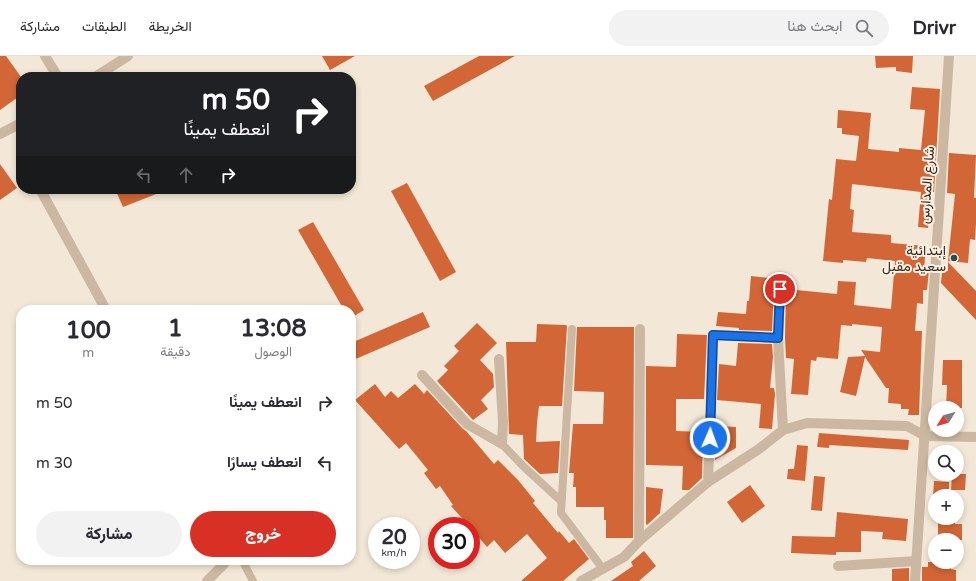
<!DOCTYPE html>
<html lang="ar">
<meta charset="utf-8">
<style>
body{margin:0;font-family:"Varela Round",Vazirmatn,sans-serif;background:#f2f2f3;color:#2b2b33;direction:rtl;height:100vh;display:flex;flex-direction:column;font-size:15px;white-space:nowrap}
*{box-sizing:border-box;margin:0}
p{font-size:13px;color:#7c7c81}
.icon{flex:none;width:22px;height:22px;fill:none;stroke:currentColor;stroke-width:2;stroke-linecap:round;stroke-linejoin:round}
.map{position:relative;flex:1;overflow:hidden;direction:ltr}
.drawer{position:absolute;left:16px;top:249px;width:340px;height:260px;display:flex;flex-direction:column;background:#fff;border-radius:16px;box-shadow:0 2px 6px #0003;direction:rtl}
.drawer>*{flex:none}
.guide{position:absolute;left:16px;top:16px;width:340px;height:122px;border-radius:16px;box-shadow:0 2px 6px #0003;direction:rtl;background:#202124;color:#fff;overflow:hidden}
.needle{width:26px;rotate:233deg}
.buttons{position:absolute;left:928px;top:345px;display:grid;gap:8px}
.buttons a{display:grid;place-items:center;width:36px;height:36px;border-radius:50%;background:#fff;box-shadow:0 2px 6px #0003;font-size:20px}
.speed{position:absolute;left:368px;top:461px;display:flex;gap:8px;font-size:20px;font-weight:700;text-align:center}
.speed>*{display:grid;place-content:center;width:52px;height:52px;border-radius:50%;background:#fff;box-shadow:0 2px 6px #0003;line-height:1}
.speed small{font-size:10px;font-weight:400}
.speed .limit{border:6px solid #d22;background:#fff;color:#111}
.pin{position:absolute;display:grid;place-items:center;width:34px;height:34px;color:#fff;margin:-17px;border:2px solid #fff;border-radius:50%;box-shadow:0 1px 4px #0007}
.me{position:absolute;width:44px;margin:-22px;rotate:2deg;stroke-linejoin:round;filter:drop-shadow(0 0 3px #0008)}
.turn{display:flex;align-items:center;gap:14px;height:84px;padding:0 20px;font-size:18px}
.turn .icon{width:52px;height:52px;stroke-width:2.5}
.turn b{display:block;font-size:28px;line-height:34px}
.lanes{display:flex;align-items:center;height:38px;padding:0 20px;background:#0003;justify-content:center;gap:20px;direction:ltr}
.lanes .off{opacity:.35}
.eta{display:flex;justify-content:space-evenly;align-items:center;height:68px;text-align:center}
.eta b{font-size:24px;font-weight:800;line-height:28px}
.cta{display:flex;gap:8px;margin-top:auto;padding:8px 20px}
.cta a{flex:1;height:46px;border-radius:24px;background:#d93025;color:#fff;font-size:16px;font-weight:800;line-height:46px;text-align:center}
.cta a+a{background:#f2f2f3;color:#2b2b33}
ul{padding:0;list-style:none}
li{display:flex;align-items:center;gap:12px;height:60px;padding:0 20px}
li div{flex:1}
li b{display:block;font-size:15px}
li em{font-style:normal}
header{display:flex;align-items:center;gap:24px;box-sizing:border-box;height:56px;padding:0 20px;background:#fff;border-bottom:1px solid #e1e1e2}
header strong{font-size:19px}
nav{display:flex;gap:22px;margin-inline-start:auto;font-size:14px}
.search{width:280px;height:36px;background:#f2f2f3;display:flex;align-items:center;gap:10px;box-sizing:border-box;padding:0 14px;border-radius:22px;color:#7c7c81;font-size:15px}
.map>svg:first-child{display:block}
.building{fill:#d26636}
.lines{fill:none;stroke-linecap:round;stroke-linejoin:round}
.lane{stroke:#ccb8a2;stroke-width:8}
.street{stroke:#ccb8a2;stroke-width:10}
.route-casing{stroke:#114b97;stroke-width:10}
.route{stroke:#1a73e8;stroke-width:7}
.poi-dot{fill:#17525b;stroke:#fbf1e3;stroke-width:1.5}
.labels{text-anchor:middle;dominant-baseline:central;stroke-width:4;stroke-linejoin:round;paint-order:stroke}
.street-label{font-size:14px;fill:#362b25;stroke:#fbf1e3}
.poi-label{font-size:14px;fill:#362b25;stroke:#fbf1e3;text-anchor:end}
</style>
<header>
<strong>Drivr</strong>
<div class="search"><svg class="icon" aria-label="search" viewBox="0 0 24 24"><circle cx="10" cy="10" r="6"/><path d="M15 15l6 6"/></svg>ابحث هنا</div>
<nav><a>الخريطة</a><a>الطبقات</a><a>مشاركة</a></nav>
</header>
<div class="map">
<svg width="976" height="525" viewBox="0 0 976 525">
<rect width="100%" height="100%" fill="#f3e8d7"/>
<g class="building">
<polygon points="0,0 6,0 21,21 21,39 0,54"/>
<polygon points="322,0 355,0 330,14"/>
<polygon points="479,0 515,0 433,45 424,30"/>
<polygon points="875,0 913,0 912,17 896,15 896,11 876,12"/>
<polygon points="912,31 940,33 934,136 932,136 928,172 918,171 921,136 852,128 850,153 854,154 852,176 891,179 891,187 926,190 924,213 929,213 927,234 923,234 923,248 917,247 915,275 922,275 919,359 908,359 909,353 901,353 901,348 888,347 889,332 886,332 865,301 856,340 840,336 848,301 865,300 861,294 880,296 882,271 852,268 852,270 841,269 838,303 817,301 816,305 811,304 808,339 791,338 794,303 786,302 785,282 786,233 837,238 838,225 856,226 854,249 891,253 895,205 867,202 866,206 843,204 843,207 823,205 829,143 832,144 836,103 856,105 859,80 842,78 842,72 837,72 838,54 871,57 868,93 899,96 899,92 921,94 925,54 910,53"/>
<polygon points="949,97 976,99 974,142 976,142 976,167 975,184 970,183 968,207 948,205 955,138 947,137"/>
<polygon points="0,108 17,132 0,144"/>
<polygon points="407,127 456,216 440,225 391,135"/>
<polygon points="115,133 169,133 123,151"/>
<polygon points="313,166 364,254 351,262 351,254 344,254 298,174"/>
<polygon points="948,206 976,235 976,264 941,227 942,215 948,215"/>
<polygon points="751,220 777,223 777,228 774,233 772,275 739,274 739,272 716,270 718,256 746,258 747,245 749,245"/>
<polygon points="423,256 430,271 351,305 351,287"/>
<polygon points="477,267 497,287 480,304 493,318 494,331 481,344 488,353 473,364 437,325 448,314 444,310 459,295 454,290"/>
<polygon points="537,268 566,269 567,270 562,350 539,350 537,367 536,386 560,385 558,417 540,418 524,403 523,379 509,378 506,286 536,286"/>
<polygon points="577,271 634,271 633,482 606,482 606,464 604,464 604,451 576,451 576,431 573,431 574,417 569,417 573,368 603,368 604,336 574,335"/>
<polygon points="677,278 707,279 704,343 676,343 676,375 703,376 702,422 689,434 682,434 683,410 646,409 646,310 676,311"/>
<polygon points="738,287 772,288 773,301 770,332 774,332 775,338 772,373 759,372 761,348 717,344 719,308 736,310"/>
<polygon points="943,304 962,304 962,352 946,352 947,329 942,329"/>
<polygon points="375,328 385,341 391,335 398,342 415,328 424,338 427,334 462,372 467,376 494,408 498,404 518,424 535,445 533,447 558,477 559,475 569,487 574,483 589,503 563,525 521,525 547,502 527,478 505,497 494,484 487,491 471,472 471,470 469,470 451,450 453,449 440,430 436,433 424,417 428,414 406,387 399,393 355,344"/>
<polygon points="717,370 736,371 736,392 715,404"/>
<polygon points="819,377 909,384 908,394 829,389 829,392 817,391"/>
<polygon points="797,389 808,390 805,425 787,423 788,413 794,413"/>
<polygon points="952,418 966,418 965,434 951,434"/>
<polygon points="814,420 825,421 822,455 811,454"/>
<polygon points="934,425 949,426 949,440 933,440"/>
<polygon points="750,429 765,450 742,467 727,446"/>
<polygon points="646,431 663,433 660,457 647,469 646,468"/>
<polygon points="837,456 908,463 906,485 882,483 883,476 861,475 861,496 836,496 836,499 791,497 792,480 835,481"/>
<polygon points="938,462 955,462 955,468 962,468 962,484 938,484"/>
<polygon points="644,495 656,510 639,525 611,525 633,510 631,506"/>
<polygon points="928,506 951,506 951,513 956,514 956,525 922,525 922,511 928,511"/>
<polygon points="909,512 909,525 892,525 892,513"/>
</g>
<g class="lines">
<g class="lane">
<polyline points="572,273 561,457 603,513"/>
<polyline points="502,388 523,410 561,445"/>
<polyline points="242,504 253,525"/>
</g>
<g class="street">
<polyline points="45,0 58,21"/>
<polyline points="95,21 128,0"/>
<polyline points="0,78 21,67"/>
<polyline points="40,133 106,254"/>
<polyline points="780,233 778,282 783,374"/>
<polyline points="422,319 467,368 502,388 503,366 499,303"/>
<polyline points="708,426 713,279 778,282"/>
<polyline points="639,485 640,273"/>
<polyline points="838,510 916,505"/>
<polyline points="207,525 224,508 225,504"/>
<polyline points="581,525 624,501 639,485 708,426 759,393 783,374 807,367 907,370 925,380 976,381"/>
<polyline points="915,525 949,0"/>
</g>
</g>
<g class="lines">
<defs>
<polyline id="route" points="710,382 713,279 778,282 780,233"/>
</defs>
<use href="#route" class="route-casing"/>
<use href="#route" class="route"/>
</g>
<circle class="poi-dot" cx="954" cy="202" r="4"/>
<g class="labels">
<g class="street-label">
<text transform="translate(927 129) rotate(-86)">شارع المدارس</text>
</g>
<g class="poi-label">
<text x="946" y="194">إبتدائية<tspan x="946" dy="16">سعيد مقبل</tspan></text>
</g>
</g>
</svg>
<div class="buttons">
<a><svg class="needle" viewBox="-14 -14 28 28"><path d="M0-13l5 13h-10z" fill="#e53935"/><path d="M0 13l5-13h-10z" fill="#7c7c81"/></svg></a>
<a><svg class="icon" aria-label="search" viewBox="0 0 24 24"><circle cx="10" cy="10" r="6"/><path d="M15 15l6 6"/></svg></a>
<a>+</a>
<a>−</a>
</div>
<div class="speed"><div>20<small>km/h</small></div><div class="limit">30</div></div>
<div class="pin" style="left:780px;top:233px;background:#d93025"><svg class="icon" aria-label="arrive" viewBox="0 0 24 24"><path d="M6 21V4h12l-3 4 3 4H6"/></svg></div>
<svg class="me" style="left:710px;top:382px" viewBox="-20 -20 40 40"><circle r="17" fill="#1a73e8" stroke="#fff" stroke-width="3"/><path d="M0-11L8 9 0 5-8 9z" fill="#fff"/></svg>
<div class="guide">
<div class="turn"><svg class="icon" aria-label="right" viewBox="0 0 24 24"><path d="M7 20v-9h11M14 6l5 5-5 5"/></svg><div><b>50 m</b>انعطف يمينًا</div></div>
<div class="lanes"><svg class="icon off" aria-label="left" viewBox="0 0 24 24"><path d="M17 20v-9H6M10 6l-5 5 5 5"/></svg><svg class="icon off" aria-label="ahead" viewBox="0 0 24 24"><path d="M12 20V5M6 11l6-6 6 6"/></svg><svg class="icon" aria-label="right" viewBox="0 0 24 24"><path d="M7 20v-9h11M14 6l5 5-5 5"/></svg></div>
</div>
<section class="drawer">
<div class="eta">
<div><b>13:08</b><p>الوصول</p></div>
<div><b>1</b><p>دقيقة</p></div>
<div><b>100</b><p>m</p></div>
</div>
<ul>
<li><svg class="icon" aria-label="right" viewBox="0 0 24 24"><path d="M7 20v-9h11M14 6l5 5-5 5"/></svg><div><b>انعطف يمينًا</b></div><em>50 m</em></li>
<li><svg class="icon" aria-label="left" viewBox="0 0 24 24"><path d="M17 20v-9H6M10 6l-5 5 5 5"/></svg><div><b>انعطف يسارًا</b></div><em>30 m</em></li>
</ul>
<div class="cta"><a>خروج</a><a>مشاركة</a></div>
</section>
</div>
